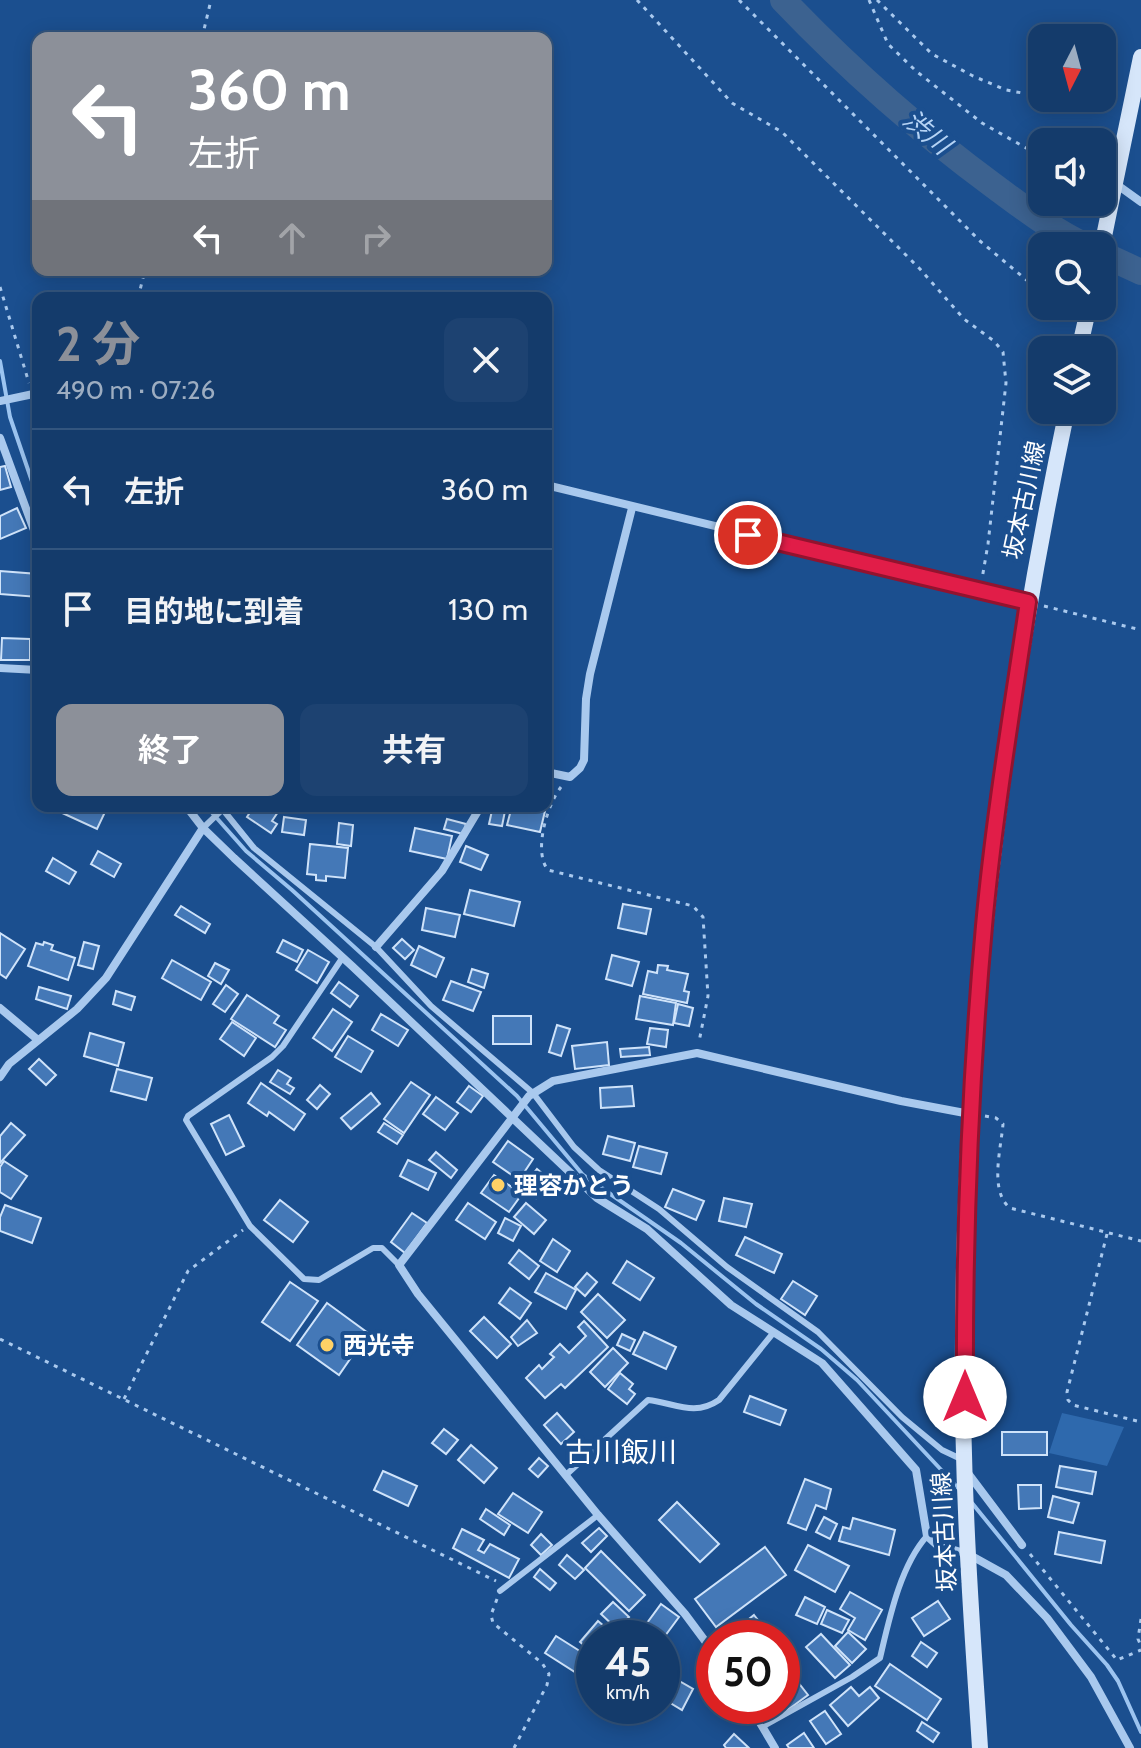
<!DOCTYPE html>
<html lang="ja">
<meta charset="utf-8">
<style>
body{margin:0;font-family:Cabin,"Noto Sans JP",sans-serif;background:#1d4271;color:#f1f3f6;height:100vh;display:flex;flex-direction:column;font-size:30px;white-space:nowrap}
*{box-sizing:border-box;margin:0}
p{font-size:26px;color:#9dadc1}
.icon{flex:none;width:44px;height:44px;fill:none;stroke:currentColor;stroke-width:2;stroke-linecap:round;stroke-linejoin:round}
.map{position:relative;flex:1;overflow:hidden}
.drawer{position:absolute;left:32px;top:292px;width:520px;height:520px;display:flex;flex-direction:column;background:#143b6b;border-radius:16px;box-shadow:0 4px 20px #0003,0 0 0 2px #33557e}
.drawer>*{flex:none}
.hud{position:absolute;left:32px;top:32px;width:520px;height:244px;border-radius:16px;box-shadow:0 4px 20px #0003,0 0 0 2px #33557e;background:#8c9099;color:#fff;overflow:hidden}
.needle{width:52px;rotate:186deg}
.controls{position:absolute;left:1028px;top:24px;display:grid;gap:16px}
.controls a{display:grid;place-items:center;width:88px;height:88px;border-radius:16px;background:#143b6b;box-shadow:0 4px 20px #0003,0 0 0 2px #33557e;font-size:40px}
.speed{position:absolute;left:576px;top:1620px;display:flex;gap:16px;font-size:40px;font-weight:700;text-align:center}
.speed>*{display:grid;place-content:center;width:104px;height:104px;border-radius:50%;background:#143b6b;box-shadow:0 4px 20px #0003,0 0 0 2px #33557e;line-height:1}
.speed small{font-size:20px;font-weight:400}
.speed .limit{border:12px solid #d22;background:#fff;color:#111}
.pin{position:absolute;display:grid;place-items:center;width:68px;height:68px;color:#fff;margin:-34px;border:4px solid #fff;border-radius:50%;box-shadow:0 2px 8px #0007}
.me{position:absolute;width:88px;margin:-44px;rotate:0deg;stroke-linejoin:round;filter:drop-shadow(0 0 6px #0008)}
.turn{display:flex;align-items:center;gap:28px;height:168px;padding:0 24px;font-size:36px}
.turn .icon{width:104px;height:104px;stroke-width:2.5}
.turn b{display:block;font-size:56px;line-height:68px}
.lanes{display:flex;align-items:center;height:76px;padding:0 24px;background:#0003;justify-content:center;gap:40px;direction:ltr}
.lanes .off{opacity:.35}
.round{display:grid;place-items:center;flex:none;width:84px;height:84px;border-radius:16px;background:#1d4271}
.summary{display:flex;align-items:center;justify-content:space-between;height:136px;padding:0 24px}
h1{font-size:48px;font-weight:700;line-height:60px;color:#8c9099}
.action{display:flex;gap:16px;margin-top:auto;padding:16px 24px}
.action a{flex:1;height:92px;border-radius:16px;background:#8c9099;color:#fff;font-size:32px;font-weight:700;line-height:92px;text-align:center}
.action a+a{background:#1d4271;color:#f1f3f6}
ul{padding:0;list-style:none}
li{display:flex;align-items:center;gap:24px;height:120px;padding:0 24px;border-top:2px solid #33557e}
li div{flex:1}
li b{display:block;font-size:30px}
li em{font-style:normal}
.map>svg:first-child{display:block}
.green{fill:#2e69ad}
.lines{fill:none;stroke-linecap:round;stroke-linejoin:round}
.stream{stroke:#9cc4f0;stroke-width:4}
.river{stroke:#3c6290;stroke-width:26}
.building{fill:#4478b7;stroke:#cfe3fa;stroke-width:2}
.path{stroke:#a9c9ee;stroke-width:3;stroke-dasharray:4 6;stroke-linecap:butt}
.service{stroke:#a9c9ee;stroke-width:6}
.minor{stroke:#a9c9ee;stroke-width:8}
.secondary{stroke:#d6e6fa;stroke-width:16}
.route-casing{stroke:#92132f;stroke-width:20}
.route{stroke:#e11d48;stroke-width:14}
.poi-dot{fill:#ffd166;stroke:#1b4f8f;stroke-width:3}
.labels{text-anchor:middle;dominant-baseline:central;stroke-width:8;stroke-linejoin:round;paint-order:stroke}
.street-label{font-size:24px;fill:#fff;stroke:#1b4f8f}
.poi-label{font-size:24px;font-weight:bold;fill:#fff;stroke:#1b4f8f;text-anchor:start}
.water-label{font-size:26px;font-style:italic;fill:#b5d3f5;stroke:#1b4f8f}
.quarter-label{font-size:28px;fill:#fff;stroke:#1b4f8f}
</style>
<div class="map">
<svg width="1141" height="1748" viewBox="0 0 1141 1748">
<rect width="100%" height="100%" fill="#1b4f8f"/>
<polygon class="green" points="1062,1413 1124,1427 1107,1466 1049,1453"/>
<g class="lines">
<g class="stream">
<polyline points="0,361 10,417 38,499"/>
<polyline points="206,806 246,851 292,890 517,1096 583,1175 681,1243 756,1304 821,1349 857,1380 961,1491"/>
<polyline points="972,1503 1071,1625 1107,1665 1118,1681 1141,1732"/>
</g>
<g class="river">
<path d="M 783,0 C 848,68 918,130 994,186 C 1024,208 1052,230 1086,246"/>
<polyline points="1102,254 1141,272"/>
</g>
</g>
<g class="building">
<polygon points="5,466 11,487 0,490 0,467"/>
<polygon points="17,508 26,528 0,539 0,516"/>
<polygon points="0,571 38,574 38,597 0,594"/>
<polygon points="2,638 30,639 30,660 1,660"/>
<polygon points="47,806 92,806 105,812 97,829"/>
<polygon points="254,806 276,806 280,809 272,821 277,824 271,833 247,817"/>
<polygon points="493,806 506,806 502,826 489,824"/>
<polygon points="512,806 545,811 540,832 507,825"/>
<polygon points="284,817 306,820 304,835 282,832"/>
<polygon points="447,819 466,824 463,834 444,829"/>
<polygon points="339,823 353,825 351,846 337,844"/>
<polygon points="415,828 452,836 447,859 410,851"/>
<polygon points="310,844 348,848 345,878 326,876 326,881 316,880 316,875 307,874"/>
<polygon points="466,846 488,855 481,870 460,862"/>
<polygon points="98,851 121,864 114,877 91,864"/>
<polygon points="53,858 76,872 69,884 46,871"/>
<polygon points="470,890 520,902 514,926 464,914"/>
<polygon points="623,904 651,909 646,934 618,928"/>
<polygon points="181,906 210,924 205,933 175,915"/>
<polygon points="426,908 460,915 455,937 422,930"/>
<polygon points="0,933 25,949 6,978 0,974"/>
<polygon points="402,939 414,950 405,959 393,948"/>
<polygon points="283,940 303,950 297,962 277,952"/>
<polygon points="44,942 53,945 51,950 75,958 68,980 28,966 36,943 43,945"/>
<polygon points="84,942 99,946 93,969 78,965"/>
<polygon points="419,946 444,958 436,977 411,965"/>
<polygon points="308,950 329,962 317,983 296,970"/>
<polygon points="612,955 639,962 632,986 606,979"/>
<polygon points="172,960 211,982 201,1000 162,978"/>
<polygon points="215,963 229,970 221,984 208,976"/>
<polygon points="658,965 668,966 667,970 688,974 684,991 689,992 687,1003 643,994 648,971 657,973"/>
<polygon points="472,969 488,974 484,988 468,982"/>
<polygon points="451,981 481,992 473,1011 443,1000"/>
<polygon points="339,982 358,996 350,1007 331,993"/>
<polygon points="226,985 238,994 225,1012 213,1004"/>
<polygon points="39,987 71,996 67,1009 36,999"/>
<polygon points="116,991 135,997 131,1010 113,1004"/>
<polygon points="247,995 279,1016 274,1023 286,1030 275,1047 231,1019"/>
<polygon points="640,996 676,1003 673,1025 636,1019"/>
<polygon points="678,1004 693,1008 689,1026 674,1023"/>
<polygon points="333,1009 352,1022 332,1051 313,1038"/>
<polygon points="381,1014 408,1030 398,1046 372,1030"/>
<rect x="493" y="1016" width="38" height="28"/>
<polygon points="232,1022 256,1038 244,1056 220,1039"/>
<polygon points="557,1025 570,1029 561,1056 549,1052"/>
<polygon points="650,1028 668,1030 666,1047 647,1044"/>
<polygon points="90,1033 124,1043 118,1066 84,1056"/>
<polygon points="348,1036 373,1051 361,1072 335,1057"/>
<polygon points="607,1042 609,1065 575,1069 572,1046"/>
<polygon points="649,1047 650,1055 621,1057 620,1049"/>
<polygon points="39,1059 56,1075 46,1085 29,1069"/>
<polygon points="117,1069 152,1078 146,1100 111,1091"/>
<polygon points="278,1070 291,1078 287,1084 294,1088 290,1094 270,1082"/>
<polygon points="411,1082 430,1095 404,1133 384,1119"/>
<polygon points="261,1083 305,1114 294,1130 269,1112 267,1116 248,1103"/>
<polygon points="320,1085 330,1094 317,1109 307,1100"/>
<polygon points="469,1086 483,1096 471,1112 457,1102"/>
<polygon points="632,1086 634,1106 601,1108 600,1088"/>
<polygon points="371,1093 380,1104 351,1129 341,1118"/>
<polygon points="436,1097 458,1113 445,1130 423,1114"/>
<polygon points="229,1115 244,1146 226,1155 211,1124"/>
<polygon points="11,1123 25,1135 0,1163 0,1136"/>
<polygon points="384,1123 403,1135 397,1144 378,1132"/>
<polygon points="608,1136 635,1143 630,1161 603,1154"/>
<polygon points="508,1141 533,1159 519,1180 493,1162"/>
<polygon points="639,1146 667,1153 661,1174 633,1167"/>
<polygon points="436,1152 457,1170 451,1178 429,1160"/>
<polygon points="408,1160 436,1173 428,1190 400,1176"/>
<polygon points="4,1161 27,1176 11,1199 0,1192 0,1167"/>
<polygon points="537,1169 550,1180 536,1198 522,1187"/>
<polygon points="494,1175 522,1194 509,1212 481,1193"/>
<polygon points="673,1189 704,1201 696,1220 665,1207"/>
<polygon points="724,1198 752,1204 746,1227 719,1221"/>
<polygon points="280,1200 308,1222 293,1242 264,1220"/>
<polygon points="468,1203 496,1222 485,1239 456,1220"/>
<polygon points="526,1203 546,1220 534,1234 514,1217"/>
<polygon points="5,1205 41,1218 32,1243 0,1231 0,1217"/>
<polygon points="412,1213 427,1223 405,1253 391,1242"/>
<polygon points="505,1218 521,1226 513,1241 498,1233"/>
<polygon points="745,1237 782,1254 774,1273 736,1255"/>
<polygon points="553,1239 570,1251 557,1272 540,1261"/>
<polygon points="519,1250 539,1266 529,1279 509,1263"/>
<polygon points="627,1261 654,1278 640,1300 613,1283"/>
<polygon points="546,1273 576,1290 566,1309 535,1292"/>
<polygon points="587,1273 597,1282 585,1296 575,1287"/>
<polygon points="793,1281 817,1296 805,1315 781,1299"/>
<polygon points="290,1282 318,1301 290,1341 262,1322"/>
<polygon points="510,1288 531,1303 520,1319 499,1303"/>
<polygon points="598,1294 625,1320 607,1338 581,1312"/>
<polygon points="327,1303 368,1333 339,1375 297,1345"/>
<polygon points="484,1317 511,1344 497,1358 470,1331"/>
<polygon points="527,1320 537,1333 518,1346 511,1337"/>
<polygon points="584,1321 608,1347 565,1388 561,1384 545,1398 526,1378 539,1365 542,1369 554,1357 550,1354 560,1344 569,1353 586,1336 578,1327"/>
<polygon points="644,1332 676,1347 666,1369 633,1354"/>
<polygon points="622,1334 635,1340 630,1351 617,1345"/>
<polygon points="613,1348 628,1363 605,1387 590,1372"/>
<polygon points="620,1373 633,1384 629,1389 635,1394 627,1404 608,1389"/>
<polygon points="750,1396 786,1410 780,1425 744,1412"/>
<polygon points="557,1413 574,1432 561,1444 544,1425"/>
<polygon points="444,1429 458,1440 446,1454 432,1443"/>
<rect x="1002" y="1432" width="45" height="23"/>
<polygon points="471,1445 497,1468 484,1483 458,1460"/>
<polygon points="539,1458 548,1466 538,1477 529,1469"/>
<polygon points="1060,1466 1096,1472 1092,1494 1056,1487"/>
<polygon points="383,1471 417,1486 408,1506 374,1490"/>
<polygon points="805,1479 831,1489 826,1509 816,1505 806,1530 788,1523"/>
<polygon points="1018,1485 1041,1485 1041,1508 1019,1509"/>
<polygon points="513,1493 542,1512 528,1533 498,1514"/>
<polygon points="1053,1496 1079,1503 1073,1523 1048,1517"/>
<polygon points="677,1502 719,1544 700,1562 659,1520"/>
<polygon points="486,1509 510,1525 504,1535 480,1519"/>
<polygon points="824,1517 837,1524 830,1539 816,1532"/>
<polygon points="853,1518 895,1530 889,1555 839,1541 843,1527 850,1529"/>
<polygon points="599,1528 607,1536 591,1552 582,1543"/>
<polygon points="462,1529 484,1540 478,1550 484,1553 490,1544 519,1559 509,1578 453,1548"/>
<polygon points="1059,1532 1105,1541 1101,1563 1055,1554"/>
<polygon points="541,1534 552,1545 541,1555 531,1545"/>
<polygon points="808,1545 849,1566 835,1592 795,1570"/>
<polygon points="765,1547 786,1575 716,1627 695,1599"/>
<polygon points="601,1551 645,1595 629,1611 585,1568"/>
<polygon points="567,1555 584,1570 575,1579 559,1565"/>
<polygon points="540,1569 556,1583 550,1590 534,1577"/>
<polygon points="850,1592 882,1610 865,1640 848,1630 855,1618 840,1609"/>
<polygon points="805,1597 825,1607 817,1624 796,1615"/>
<polygon points="938,1601 950,1619 924,1636 912,1618"/>
<polygon points="613,1602 629,1617 617,1629 601,1614"/>
<polygon points="661,1604 679,1617 662,1640 662,1638 636,1638"/>
<polygon points="827,1610 849,1620 842,1633 821,1624"/>
<polygon points="754,1615 770,1635 767,1638 731,1638 729,1635"/>
<polygon points="598,1621 618,1638 594,1638 594,1654 580,1642"/>
<polygon points="848,1632 866,1649 852,1663 835,1646"/>
<polygon points="821,1634 850,1665 835,1678 806,1647"/>
<polygon points="556,1636 594,1660 594,1673 589,1681 545,1653"/>
<polygon points="921,1642 937,1653 927,1667 912,1656"/>
<polygon points="890,1664 941,1699 927,1720 875,1686"/>
<polygon points="662,1671 693,1689 682,1710 662,1698"/>
<polygon points="782,1671 792,1685 797,1681 808,1695 782,1714 776,1706 782,1706"/>
<polygon points="851,1687 859,1696 870,1687 879,1698 848,1726 830,1705"/>
<polygon points="825,1711 841,1734 826,1744 810,1721"/>
<polygon points="922,1722 939,1733 933,1742 917,1731"/>
<polygon points="804,1733 814,1748 789,1748 787,1745"/>
<polygon points="734,1734 749,1748 726,1748 724,1745"/>
</g>
<g class="lines">
<g class="path">
<polyline points="637,0 732,103 782,132 920,269 964,319 994,341 1003,352 1006,383 988,544 982,579"/>
<polyline points="739,0 980,241 1042,293"/>
<polyline points="869,0 888,44 916,71 982,123 1042,157"/>
<polyline points="877,0 932,54 973,76 1006,90 1098,107"/>
<polyline points="202,38 211,0"/>
<polyline points="0,287 29,383"/>
<polyline points="138,298 145,270"/>
<polyline points="1061,306 1072,313"/>
<polyline points="1044,606 1141,630"/>
<path d="M 561,787 C 547,805 533,852 548,870 L 693,906 L 703,917 L 708,996 L 699,1042"/>
<path d="M 985,1116 L 996,1118 L 1003,1124 C 1001,1149 989,1191 1010,1208 L 1141,1241"/>
<polyline points="1107,1234 1067,1392 1068,1400 1073,1405 1141,1422"/>
<polyline points="0,1339 496,1581"/>
<polyline points="124,1399 188,1271 243,1230"/>
<polyline points="1030,1554 1117,1660 1141,1650"/>
<polyline points="497,1599 491,1615 493,1623 542,1663 549,1674 547,1685 514,1748"/>
<polyline points="1141,1619 1138,1639 1141,1646"/>
</g>
<g class="service">
<polyline points="220,806 254,848 376,947 431,1006 533,1093 574,1147 599,1170 659,1209 727,1267 818,1332 902,1417 942,1450 961,1459"/>
<polyline points="203,828 226,806"/>
<polyline points="343,957 283,1046 272,1057 188,1116 186,1120 250,1226 304,1279 319,1280 373,1248 382,1248 399,1265"/>
<path d="M 567,1474 L 648,1400 C 675,1403 694,1417 719,1400 L 774,1332"/>
<polyline points="500,1591 598,1515"/>
<path d="M 762,1727 L 852,1677 L 880,1658 C 889,1620 900,1566 927,1536"/>
</g>
<g class="minor">
<polyline points="1116,184 1141,202"/>
<polyline points="0,401 38,393"/>
<polyline points="0,438 38,541"/>
<polyline points="546,485 1028,602"/>
<polyline points="0,668 38,670"/>
<polyline points="546,772 570,777 580,768 584,760 586,699 590,674 632,508"/>
<polyline points="186,806 203,828 234,858 352,966 597,1198 647,1229 731,1305 822,1363 916,1470 927,1536 937,1545 968,1554 1006,1575 1047,1618 1091,1677 1130,1748"/>
<polyline points="376,947 442,871 481,806"/>
<polyline points="0,1008 38,1040"/>
<polyline points="0,1077 9,1064 77,1009 106,978 203,828"/>
<polyline points="967,1472 1022,1545"/>
<polyline points="714,1653 685,1614 598,1515 418,1294 399,1265 529,1096 553,1081 697,1053 901,1101 970,1114"/>
<polyline points="750,1706 775,1748"/>
</g>
<g class="secondary">
<polyline points="1102,246 1141,57"/>
<polyline points="1079,350 1089,306"/>
<path d="M 980,1748 C 975,1669 969,1591 966,1512 C 960,1380 963,1245 970,1113 C 984,876 1018,642 1067,410"/>
</g>
</g>
<g class="lines">
<defs>
<path id="route" d="M 748,535 L 1028,602 C 1012,710 994,817 984,926 C 970,1083 964,1240 965,1397"/>
</defs>
<use href="#route" class="route-casing"/>
<use href="#route" class="route"/>
</g>
<g class="poi-dot">
<circle cx="498" cy="1185" r="8"/>
<circle cx="327" cy="1345" r="8"/>
</g>
<g class="labels">
<g class="street-label">
<text transform="translate(1024 500) rotate(-78)">坂本古川線</text>
<text transform="translate(944 1532) rotate(-93)">坂本古川線</text>
</g>
<g class="poi-label">
<text x="514" y="1185">理容かとう</text>
<text x="343" y="1345">西光寺</text>
</g>
<g class="water-label">
<text transform="translate(927 132) rotate(40)">渋川</text>
</g>
<g class="quarter-label">
<text x="621" y="1452">古川飯川</text>
</g>
</g>
</svg>
<div class="controls">
<a><svg class="needle" viewBox="-14 -14 28 28"><path d="M0-13l5 13h-10z" fill="#e53935"/><path d="M0 13l5-13h-10z" fill="#9dadc1"/></svg></a>
<a><svg class="icon" aria-label="sound" viewBox="0 0 24 24"><path d="M4 9h4l5-4v14l-5-4H4zM17 9q2 3 0 6"/></svg></a>
<a><svg class="icon" aria-label="search" viewBox="0 0 24 24"><circle cx="10" cy="10" r="6"/><path d="M15 15l6 6"/></svg></a>
<a><svg class="icon" aria-label="layers" viewBox="0 0 24 24"><path d="M12 4l9 5-9 5-9-5zM3 14l9 5 9-5"/></svg></a>
</div>
<div class="speed"><div>45<small>km/h</small></div><div class="limit">50</div></div>
<div class="pin" style="left:748px;top:535px;background:#d93025"><svg class="icon" aria-label="arrive" viewBox="0 0 24 24"><path d="M6 21V4h12l-3 4 3 4H6"/></svg></div>
<svg class="me" style="left:965px;top:1397px" viewBox="-20 -20 40 40"><circle r="19" fill="#fff"/><path d="M0-13L10 11 0 6-10 11z" fill="#e11d48"/></svg>
<div class="hud">
<div class="turn"><svg class="icon" aria-label="left" viewBox="0 0 24 24"><path d="M17 20v-9H6M10 6l-5 5 5 5"/></svg><div><b>360 m</b>左折</div></div>
<div class="lanes"><svg class="icon" aria-label="left" viewBox="0 0 24 24"><path d="M17 20v-9H6M10 6l-5 5 5 5"/></svg><svg class="icon off" aria-label="ahead" viewBox="0 0 24 24"><path d="M12 20V5M6 11l6-6 6 6"/></svg><svg class="icon off" aria-label="right" viewBox="0 0 24 24"><path d="M7 20v-9h11M14 6l5 5-5 5"/></svg></div>
</div>
<section class="drawer">
<div class="summary"><div><h1>2 分</h1><p>490 m · 07:26</p></div><a class="round"><svg class="icon" aria-label="close" viewBox="0 0 24 24"><path d="M6 6l12 12M18 6L6 18"/></svg></a></div>
<ul>
<li><svg class="icon" aria-label="left" viewBox="0 0 24 24"><path d="M17 20v-9H6M10 6l-5 5 5 5"/></svg><div><b>左折</b></div><em>360 m</em></li>
<li><svg class="icon" aria-label="arrive" viewBox="0 0 24 24"><path d="M6 21V4h12l-3 4 3 4H6"/></svg><div><b>目的地に到着</b></div><em>130 m</em></li>
</ul>
<div class="action"><a>終了</a><a>共有</a></div>
</section>
</div>
